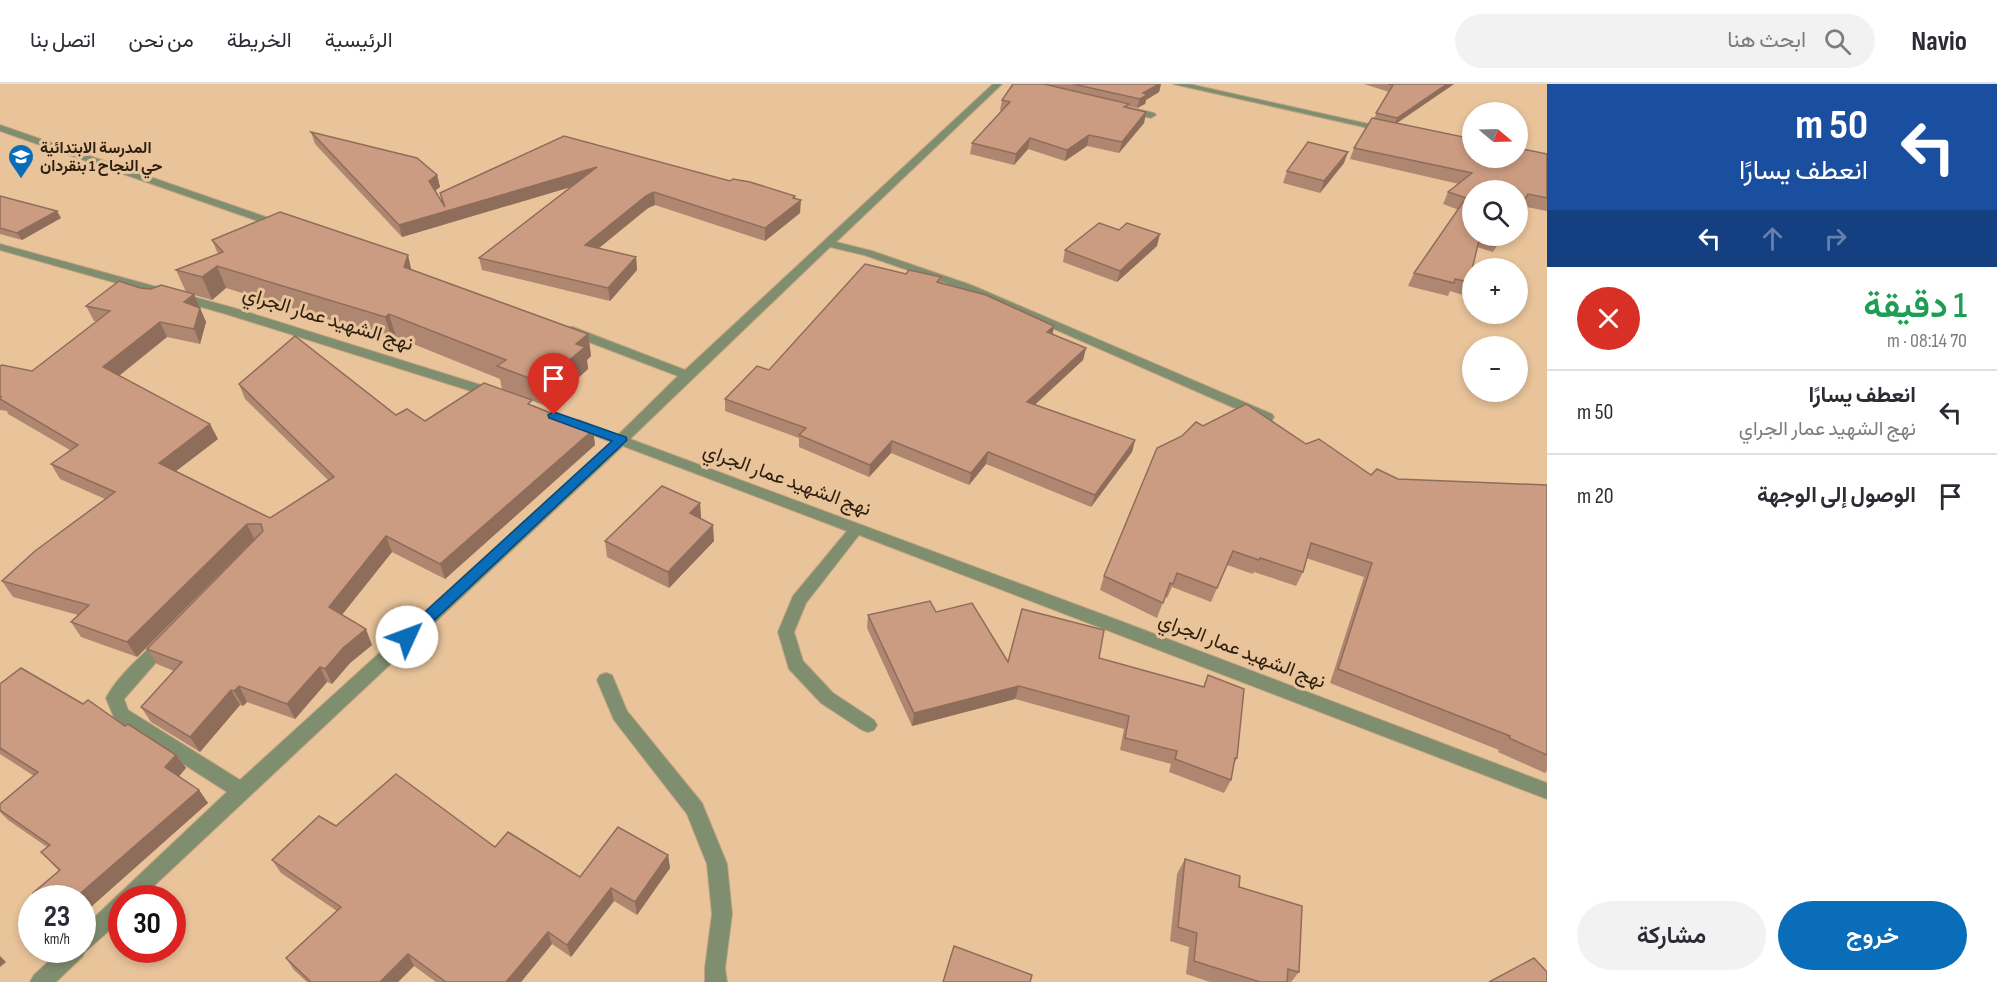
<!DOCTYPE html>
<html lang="ar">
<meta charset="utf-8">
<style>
body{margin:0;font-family:"Sofia Sans Condensed",Vazirmatn,sans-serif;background:#f2f2f3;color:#2b2b33;direction:rtl;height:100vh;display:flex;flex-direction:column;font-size:22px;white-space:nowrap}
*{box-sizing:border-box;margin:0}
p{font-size:20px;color:#7c7c81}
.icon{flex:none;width:33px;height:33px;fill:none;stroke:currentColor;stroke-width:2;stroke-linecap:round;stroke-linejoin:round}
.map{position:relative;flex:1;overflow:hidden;direction:ltr}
.side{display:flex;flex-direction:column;background:#fff;width:450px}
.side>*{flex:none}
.top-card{background:#1a4fa0;color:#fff;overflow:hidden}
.needle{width:39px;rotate:109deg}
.fabs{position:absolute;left:1462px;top:18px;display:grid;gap:12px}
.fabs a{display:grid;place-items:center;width:66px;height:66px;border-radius:50%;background:#fff;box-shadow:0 3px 9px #0003;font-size:30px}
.speed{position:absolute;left:18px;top:801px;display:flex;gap:12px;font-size:30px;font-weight:700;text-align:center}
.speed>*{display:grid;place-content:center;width:78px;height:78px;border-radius:50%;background:#fff;box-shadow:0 3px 9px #0003;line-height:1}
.speed small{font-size:15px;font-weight:400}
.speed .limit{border:9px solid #d22;background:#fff;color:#111}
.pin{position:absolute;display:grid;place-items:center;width:51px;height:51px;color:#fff;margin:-62px -26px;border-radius:50% 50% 50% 0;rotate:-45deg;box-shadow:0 0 6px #0007}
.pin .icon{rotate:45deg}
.me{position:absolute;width:66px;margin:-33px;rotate:47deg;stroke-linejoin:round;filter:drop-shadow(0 0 4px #0008)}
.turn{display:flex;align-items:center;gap:21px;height:126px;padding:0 30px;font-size:27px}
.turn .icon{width:78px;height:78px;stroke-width:2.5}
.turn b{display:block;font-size:42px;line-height:51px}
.lanes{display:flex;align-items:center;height:57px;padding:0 30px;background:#0003;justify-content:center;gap:30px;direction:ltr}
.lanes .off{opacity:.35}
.round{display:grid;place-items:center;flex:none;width:63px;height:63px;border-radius:32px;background:#f2f2f3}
.overview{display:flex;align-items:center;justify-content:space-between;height:102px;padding:0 30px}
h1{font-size:36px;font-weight:600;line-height:45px;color:#1e9e55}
.primary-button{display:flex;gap:12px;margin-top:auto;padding:12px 30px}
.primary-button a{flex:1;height:69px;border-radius:36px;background:#096db9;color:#fff;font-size:24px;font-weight:600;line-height:69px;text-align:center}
.primary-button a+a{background:#f2f2f3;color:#2b2b33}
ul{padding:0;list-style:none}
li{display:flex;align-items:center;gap:18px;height:84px;padding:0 30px;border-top:2px solid #e1e1e2}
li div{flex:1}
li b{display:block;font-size:22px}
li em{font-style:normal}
header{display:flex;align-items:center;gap:36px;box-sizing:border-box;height:84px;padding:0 30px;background:#fff;border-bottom:2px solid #e1e1e2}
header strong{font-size:28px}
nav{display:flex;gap:33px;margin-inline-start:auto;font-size:21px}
.search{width:420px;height:54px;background:#f2f2f3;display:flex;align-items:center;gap:15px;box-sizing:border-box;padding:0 21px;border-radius:33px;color:#7c7c81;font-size:22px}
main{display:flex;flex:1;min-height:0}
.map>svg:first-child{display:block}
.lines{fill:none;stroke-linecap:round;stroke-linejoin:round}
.street-casing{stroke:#c3a37f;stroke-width:2}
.street{fill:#7e8e6f;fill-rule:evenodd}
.wall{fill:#af8670}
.shaded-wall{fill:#8f6d5b}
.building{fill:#cc9c82;stroke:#8f6d5b;stroke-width:1.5}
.route{fill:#096db9;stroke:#064778;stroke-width:1.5}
.labels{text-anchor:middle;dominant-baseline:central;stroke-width:6;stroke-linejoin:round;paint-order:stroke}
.far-poi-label{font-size:16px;font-weight:bold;fill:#2d1f0f;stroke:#e9c49b;text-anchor:start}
.street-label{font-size:20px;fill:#2d1f0f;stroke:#e9c49b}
</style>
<header>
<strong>Navio</strong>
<div class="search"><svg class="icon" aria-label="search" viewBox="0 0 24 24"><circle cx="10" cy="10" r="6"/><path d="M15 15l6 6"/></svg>ابحث هنا</div>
<nav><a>الرئيسية</a><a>الخريطة</a><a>من نحن</a><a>اتصل بنا</a></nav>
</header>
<main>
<section class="side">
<div class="top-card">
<div class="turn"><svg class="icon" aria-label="left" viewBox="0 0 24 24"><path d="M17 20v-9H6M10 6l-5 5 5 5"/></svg><div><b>50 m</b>انعطف يسارًا</div></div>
<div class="lanes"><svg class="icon" aria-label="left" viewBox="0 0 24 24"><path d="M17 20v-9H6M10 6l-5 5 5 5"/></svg><svg class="icon off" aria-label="ahead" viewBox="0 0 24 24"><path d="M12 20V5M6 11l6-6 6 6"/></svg><svg class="icon off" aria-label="right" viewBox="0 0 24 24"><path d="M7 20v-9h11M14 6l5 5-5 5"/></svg></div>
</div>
<div class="overview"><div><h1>1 دقيقة</h1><p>70 m · 08:14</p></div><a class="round" style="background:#d93025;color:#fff"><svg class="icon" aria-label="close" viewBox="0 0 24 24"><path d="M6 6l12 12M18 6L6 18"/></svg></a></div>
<ul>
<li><svg class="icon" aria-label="left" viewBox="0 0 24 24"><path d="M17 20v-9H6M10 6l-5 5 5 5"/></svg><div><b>انعطف يسارًا</b><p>نهج الشهيد عمار الجراي</p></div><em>50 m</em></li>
<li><svg class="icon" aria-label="arrive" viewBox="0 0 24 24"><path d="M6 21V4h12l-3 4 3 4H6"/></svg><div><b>الوصول إلى الوجهة</b></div><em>20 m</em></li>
</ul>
<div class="primary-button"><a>خروج</a><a>مشاركة</a></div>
</section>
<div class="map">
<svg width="1547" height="898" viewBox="0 0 1547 898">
<rect width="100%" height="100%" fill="#e9c49b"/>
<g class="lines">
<defs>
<g id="street">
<path d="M 993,0 L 1002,0 L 836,158 L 872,167 L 971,201 L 1272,330 L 1274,333 L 1272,336 L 1262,336 L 963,205 L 864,171 L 830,163 L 630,355 L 1115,535 L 1547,699 L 1547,715 L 859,451 L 806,519 L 794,548 L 803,577 L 833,609 L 874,636 L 877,641 L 874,646 L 868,648 L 862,646 L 821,619 L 789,585 L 778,548 L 793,512 L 847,447 L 623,362 L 141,814 L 122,814 L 122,835 L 85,868 L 82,873 L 56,898 L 30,898 L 34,891 L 61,866 L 82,866 L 82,845 L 227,708 L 115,636 L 106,614 C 118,591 141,573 159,554 L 165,553 L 171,554 L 173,559 L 124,615 L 128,626 L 240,696 L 611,358 L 569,342 L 567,339 L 569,336 L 579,336 L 618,351 L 678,292 L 565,249 L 565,243 L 573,243 L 685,286 Z"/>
<polygon points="1173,0 1189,0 1391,45 1386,48"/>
<polygon points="1128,23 1154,29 1156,31 1151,34 1125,28 1123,26"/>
<polygon points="0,41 286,140 287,142 286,144 278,144 0,47"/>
<polygon points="0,160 234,224 500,307 502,310 495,314 490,313 226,230 0,166"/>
<polygon points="606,589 612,591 627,627 702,719 727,780 732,830 725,884 727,898 705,898 705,884 712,830 707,780 687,730 614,636 597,596 600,591"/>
</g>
</defs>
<use href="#street" class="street-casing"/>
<use href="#street" class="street"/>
</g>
<g class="wall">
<polygon points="1013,0 1161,0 1159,8 1146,16 1145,20 1137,24 1128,22 1128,24 1146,28 1144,39 1119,69 1087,62 1065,77 1028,65 1014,81 970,70 972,59 1001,27 1000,26 1002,16"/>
<polygon points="1364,0 1454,0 1397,39 1547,70 1547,127 1522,122 1518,127 1518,106 1473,152 1503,152 1493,168 1477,163 1469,198 1463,211 1450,207 1448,212 1408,202 1414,189 1459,126 1443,120 1448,108 1459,100 1350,75 1354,64 1374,34 1389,8"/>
<polygon points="311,48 437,91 440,103 435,107 442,118 440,109 564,52 730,97 795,112 795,115 800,129 765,157 655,121 648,124 598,164 636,173 637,186 610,217 482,186 479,174 570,103 402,153 315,60"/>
<polygon points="1344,79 1320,109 1283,99 1287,87"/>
<polygon points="0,112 61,134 22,156 0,150"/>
<polygon points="212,156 411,186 588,250 591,272 587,276 588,285 546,322 502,305 500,295 396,253 392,255 226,204 212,216 194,211 206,238 200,260 167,253 119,292 218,355 176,387 270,434 328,396 245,315 239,300 425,337 533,321 593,346 595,361 445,495 392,468 342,531 372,561 350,579 332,600 327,598 295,635 247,618 243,622 240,621 200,668 151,638 141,623 174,587 157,580 147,565 255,455 137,573 81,553 71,538 78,531 13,513 2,497 105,415 60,395 51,380 70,366 8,330 7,327 0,326 0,282 32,287 97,237 94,237 86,222 140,204 186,208 176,186 218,170"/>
<polygon points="1157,162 1117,198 1063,178 1065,166"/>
<polygon points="906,190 941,193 940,199 1054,242 1052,250 1086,264 1083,276 1035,320 1135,356 1132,368 1091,423 986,380 969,401 891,369 869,393 799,363 799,354 725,327 725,315 769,286"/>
<polygon points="1203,342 1306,360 1371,391 1398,395 1547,401 1547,687 1545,689 1498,668 1499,666 1330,599 1364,493 1306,474 1303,488 1296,502 1254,488 1253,490 1227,481 1211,518 1172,503 1167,514 1165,513 1157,534 1100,506 1104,492"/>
<polygon points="700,419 701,435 714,457 669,504 607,473 605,457"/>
<polygon points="936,528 1008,578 1099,574 1203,603 1208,591 1237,674 1234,680 1231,696 1224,709 1169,688 1171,680 1120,666 1124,645 1015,615 912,642 867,544 868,531"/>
<polygon points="0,600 83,620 125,642 176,671 186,684 179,692 199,706 208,719 82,814 39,814 33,809 59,787 41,768 47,763 8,736 0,728 0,720 34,692 0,670"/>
<polygon points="336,742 495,763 580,793 668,771 670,784 637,831 614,817 571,873 552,860 521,898 436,898 414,882 398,898 307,898 294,886 286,874 337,827 281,789 272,776"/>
<polygon points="1185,775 1239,803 1299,888 1291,898 1210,898 1186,890 1189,863 1170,857 1177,790"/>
</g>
<g class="shaded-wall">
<polygon points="1159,0 1161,0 1159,8 1146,16 1145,20 1137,24 1140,15 1143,9"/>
<polygon points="1447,0 1454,0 1394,41 1397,34"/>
<polygon points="1146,28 1144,39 1119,69 1122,58"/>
<polygon points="1089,51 1087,62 1065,77 1067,66"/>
<polygon points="1030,54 1028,65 1014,81 1016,70"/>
<polygon points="1348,68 1344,79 1320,109 1324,97"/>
<polygon points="597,83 598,95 402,153 399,141"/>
<polygon points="437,91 440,103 432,109 429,97"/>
<polygon points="654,108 655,121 648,124 587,174 585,161 646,112"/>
<polygon points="795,112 795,121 801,116 800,129 765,157 765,144"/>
<polygon points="57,127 61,134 22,156 17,149"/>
<polygon points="1160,150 1157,162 1117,198 1120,187"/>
<polygon points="408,171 413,193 404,183"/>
<polygon points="636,173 637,186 610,217 608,204"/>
<polygon points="217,182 226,204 212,216 202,193"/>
<polygon points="194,210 206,238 200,260 184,218"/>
<polygon points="389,230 396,253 392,255 385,233"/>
<polygon points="160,238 167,253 111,298 103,283"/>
<polygon points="1054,242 1052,254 1047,248"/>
<polygon points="588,250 591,272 587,276 588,285 546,322 542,299 576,260"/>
<polygon points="1086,264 1083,276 1025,330 1027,318"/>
<polygon points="210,340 218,355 167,394 159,379"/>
<polygon points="593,346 595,361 445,495 440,480"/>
<polygon points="1135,356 1132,368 1091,423 1095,411"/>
<polygon points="892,357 891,369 869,393 870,381"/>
<polygon points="988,368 986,380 969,401 971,389"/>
<polygon points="700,419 701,435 690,429"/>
<polygon points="247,440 254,455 137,573 127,558"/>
<polygon points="713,441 714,457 669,504 668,488"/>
<polygon points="386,452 392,468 336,538 329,523"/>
<polygon points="366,545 372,561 350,579 332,600 325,585 343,564"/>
<polygon points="320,583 327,598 295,635 287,620"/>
<polygon points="239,602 247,618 243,622 234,607"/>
<polygon points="1019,602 1015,615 912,642 914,629"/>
<polygon points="231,606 240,621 200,668 190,653"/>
<polygon points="176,671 186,684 175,697 165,683"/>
<polygon points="199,706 208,719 82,831 82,814 75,814"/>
<polygon points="668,771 670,784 637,831 635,818"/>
<polygon points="611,804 614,817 571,873 567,861"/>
<polygon points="548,848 552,860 521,898 506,898"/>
<polygon points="408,870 414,882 398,898 380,898"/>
<polygon points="0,872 6,878 0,883"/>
</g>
<g class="building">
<polygon points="1013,0 1044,0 1129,20 1124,23 1146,28 1122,58 1089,51 1067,66 1030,54 1016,70 972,59 1010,18 1002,16"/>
<polygon points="1073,0 1159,0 1143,9 1147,11 1140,15"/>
<polygon points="1388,0 1447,0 1397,34 1376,29 1393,1"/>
<polygon points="1372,34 1473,55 1473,74 1518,74 1518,64 1547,70 1547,114 1528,110 1518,126 1518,106 1473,106 1473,152 1480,152 1469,198 1455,195 1454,199 1414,189 1466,114 1448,108 1472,89 1354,64"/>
<polygon points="311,48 417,74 437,91 429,97 445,123 440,109 564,52 730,97 733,95 750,98 795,112 793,114 801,116 765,144 654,108 646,112 585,161 636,173 608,204 479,174 597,83 399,141"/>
<polygon points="1308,58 1348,68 1324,97 1287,87"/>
<polygon points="0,112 57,127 17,149 0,144"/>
<polygon points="280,128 408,171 404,183 588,250 576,260 585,263 542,299 497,282 506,276 389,230 385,233 217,182 202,193 176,186 223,168 212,156"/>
<polygon points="1099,139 1119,146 1127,139 1160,150 1120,187 1065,166"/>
<polygon points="1484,152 1502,152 1500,156"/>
<polygon points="865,180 906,190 909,186 941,193 937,198 986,211 1054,242 1047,248 1086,264 1027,318 1135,356 1095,411 988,368 971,389 892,357 870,381 799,351 806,344 725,315 757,282 769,286"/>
<polygon points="119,197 140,204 151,205 161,201 194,210 184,218 200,224 194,245 160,238 103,283 210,340 159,379 270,434 334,393 239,300 295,252 396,331 407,325 425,337 484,299 532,316 528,320 593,346 440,480 386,452 329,523 366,545 343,564 325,585 320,583 287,620 239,602 234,607 231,606 190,653 141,623 182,578 147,565 263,447 261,440 247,440 127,558 71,538 89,521 2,497 35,467 115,408 51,380 78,361 0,315 0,314 1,313 0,313 0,282 2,281 32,287 110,227 86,222"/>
<polygon points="1246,320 1306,360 1319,355 1371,391 1377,385 1398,395 1547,401 1547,671 1509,654 1510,652 1338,585 1372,479 1311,459 1303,488 1260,474 1259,476 1233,467 1217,504 1177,489 1173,500 1170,499 1163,519 1104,492 1157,364 1182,352 1196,338 1203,342"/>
<polygon points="662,402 700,419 690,429 713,441 668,488 605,457"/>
<polygon points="930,517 936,528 972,519 1008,578 1022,525 1104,546 1099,574 1204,603 1208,591 1244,605 1237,674 1235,674 1231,696 1175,675 1177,667 1125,654 1129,632 1019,602 914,629 868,531"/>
<polygon points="21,584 83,620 88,616 125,642 128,640 176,671 165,683 199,706 75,814 40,814 33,809 60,786 41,768 50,761 0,726 0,720 38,688 0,664 0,600"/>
<polygon points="396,690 495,763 508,748 580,793 618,743 668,771 635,818 611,804 567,861 548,848 506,898 446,898 408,870 380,898 311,898 286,874 341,823 272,776 319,732 336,742"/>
<polygon points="1185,775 1240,792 1239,803 1302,822 1299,888 1288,885 1287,898 1260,898 1194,877 1197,849 1178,843"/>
<polygon points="954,862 1032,891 1030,898 943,898"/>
<polygon points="1534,874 1547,888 1547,898 1489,898"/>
</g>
<polygon class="route" points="554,328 626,353 627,356 412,557 402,557 399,553 402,549 612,357 549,334 548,331"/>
<defs>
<symbol id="school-pin" viewBox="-11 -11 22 30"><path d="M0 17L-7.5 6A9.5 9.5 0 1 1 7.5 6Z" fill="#096db9" stroke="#e9c49b"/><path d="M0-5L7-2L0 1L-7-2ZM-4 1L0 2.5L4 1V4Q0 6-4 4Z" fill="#fff"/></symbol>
</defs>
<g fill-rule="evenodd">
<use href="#school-pin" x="6" y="58" width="30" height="40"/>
</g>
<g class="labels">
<g class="far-poi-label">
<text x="40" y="64">المدرسة الابتدائية<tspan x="40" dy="18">حي النجاح 1 بنقردان</tspan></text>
</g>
<g class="street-label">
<text transform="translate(328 235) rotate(17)">نهج الشهيد عمار الجراي</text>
<text transform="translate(787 396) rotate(20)">نهج الشهيد عمار الجراي</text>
<text transform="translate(1242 567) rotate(21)">نهج الشهيد عمار الجراي</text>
</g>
</g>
</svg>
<div class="fabs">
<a><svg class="needle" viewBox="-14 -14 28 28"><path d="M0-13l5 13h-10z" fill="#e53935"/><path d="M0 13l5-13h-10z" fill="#7c7c81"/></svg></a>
<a><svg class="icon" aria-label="search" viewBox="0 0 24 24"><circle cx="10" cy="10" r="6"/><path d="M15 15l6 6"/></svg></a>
<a>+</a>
<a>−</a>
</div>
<div class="speed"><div>23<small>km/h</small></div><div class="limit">30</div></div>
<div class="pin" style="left:554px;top:331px;background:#d93025"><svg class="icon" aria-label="arrive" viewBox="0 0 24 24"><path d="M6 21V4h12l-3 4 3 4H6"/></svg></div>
<svg class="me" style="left:407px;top:553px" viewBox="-20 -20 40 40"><circle r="19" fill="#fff"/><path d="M0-13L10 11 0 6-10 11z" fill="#096db9"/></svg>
</div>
</main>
